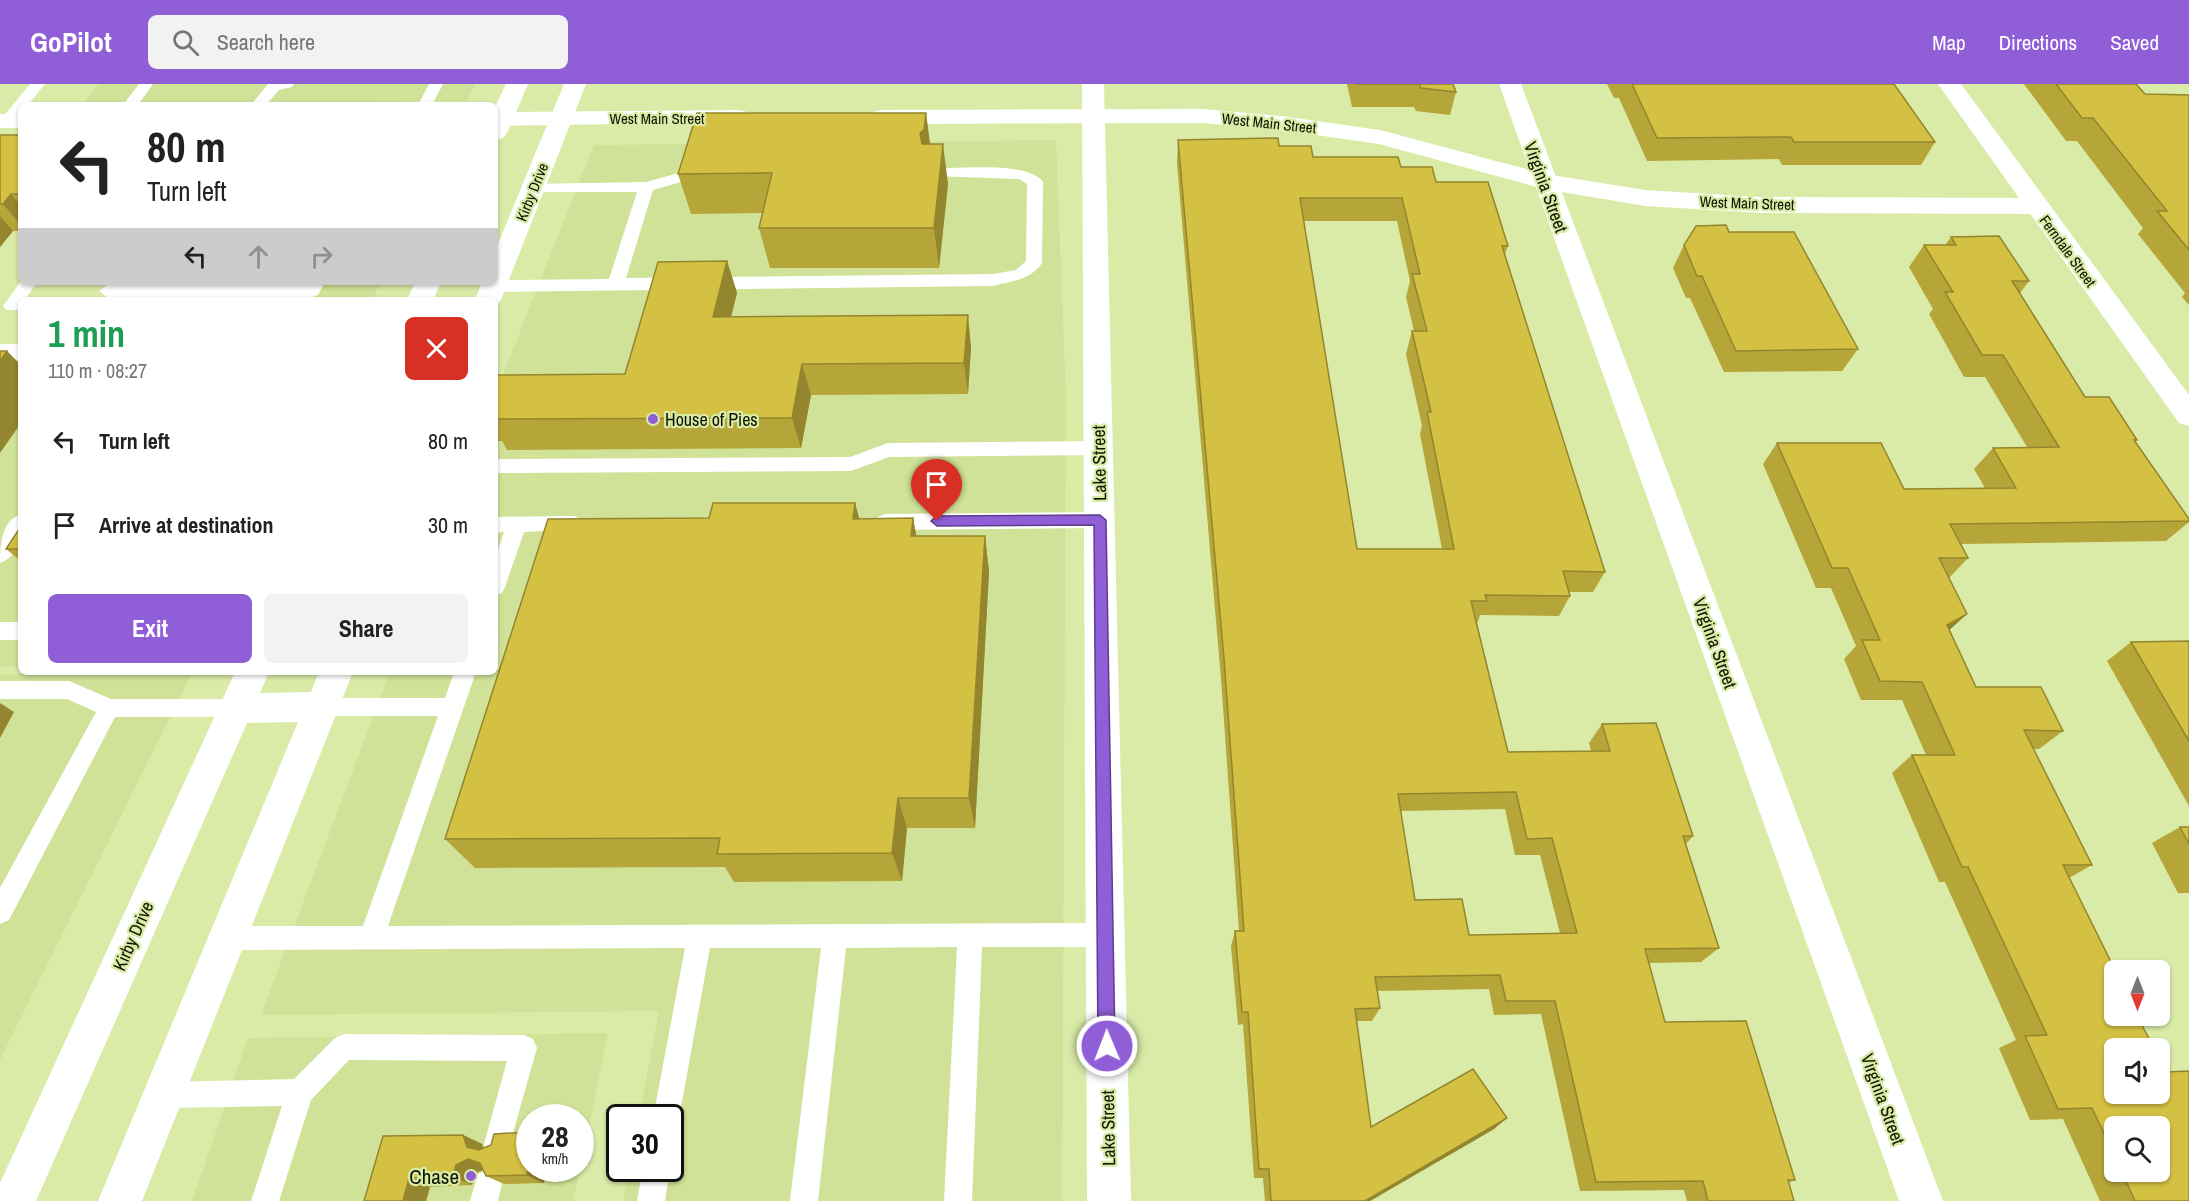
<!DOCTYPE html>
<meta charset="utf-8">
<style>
body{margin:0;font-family:"Archivo Narrow",sans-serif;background:#f2f2f2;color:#222;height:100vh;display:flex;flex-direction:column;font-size:22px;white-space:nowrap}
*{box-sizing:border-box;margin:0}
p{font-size:20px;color:#767676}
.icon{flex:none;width:33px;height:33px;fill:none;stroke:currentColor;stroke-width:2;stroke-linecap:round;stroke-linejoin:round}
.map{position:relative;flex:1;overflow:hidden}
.drawer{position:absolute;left:18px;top:213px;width:480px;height:378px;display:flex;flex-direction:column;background:#fff;border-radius:9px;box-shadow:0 2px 4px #0004}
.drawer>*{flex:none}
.banner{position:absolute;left:18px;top:18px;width:480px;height:183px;border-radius:9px;box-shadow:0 2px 4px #0004;background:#fff;color:#222;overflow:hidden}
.needle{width:39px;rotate:180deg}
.fabs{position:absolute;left:2104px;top:876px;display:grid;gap:12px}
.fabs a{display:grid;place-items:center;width:66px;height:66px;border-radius:9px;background:#fff;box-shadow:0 2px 4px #0004;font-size:30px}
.speed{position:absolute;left:516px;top:1020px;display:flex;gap:12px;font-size:30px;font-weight:700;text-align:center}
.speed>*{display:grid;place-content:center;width:78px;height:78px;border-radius:50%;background:#fff;box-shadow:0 2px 4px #0004;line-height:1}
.speed small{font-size:15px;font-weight:400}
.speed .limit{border:3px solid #111;border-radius:9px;background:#fff;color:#111}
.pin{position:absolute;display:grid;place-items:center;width:51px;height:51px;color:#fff;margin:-62px -26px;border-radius:50% 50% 50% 0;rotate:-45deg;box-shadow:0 0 6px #0007}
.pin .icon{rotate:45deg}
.me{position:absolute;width:66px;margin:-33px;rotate:359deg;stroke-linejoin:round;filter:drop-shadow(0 0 4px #0008)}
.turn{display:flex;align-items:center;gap:21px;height:126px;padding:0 30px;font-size:27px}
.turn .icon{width:78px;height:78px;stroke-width:2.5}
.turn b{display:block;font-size:42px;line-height:51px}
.lanes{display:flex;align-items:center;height:57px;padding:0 30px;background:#0003;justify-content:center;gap:30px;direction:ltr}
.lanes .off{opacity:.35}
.round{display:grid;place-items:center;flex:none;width:63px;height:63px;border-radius:9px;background:#f2f2f2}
.overview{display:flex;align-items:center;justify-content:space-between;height:102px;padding:0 30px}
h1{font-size:36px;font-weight:800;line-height:45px;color:#1e9e55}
.primary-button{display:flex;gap:12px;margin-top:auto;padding:12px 30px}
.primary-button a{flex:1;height:69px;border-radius:9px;background:#905ed7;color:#fff;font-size:24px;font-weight:800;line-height:69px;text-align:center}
.primary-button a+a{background:#f2f2f2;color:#222}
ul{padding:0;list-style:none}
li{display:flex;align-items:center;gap:18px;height:84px;padding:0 30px}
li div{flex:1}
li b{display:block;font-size:22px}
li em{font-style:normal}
header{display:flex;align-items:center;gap:36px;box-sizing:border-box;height:84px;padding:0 30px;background:#905ed7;color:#fff}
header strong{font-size:28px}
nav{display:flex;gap:33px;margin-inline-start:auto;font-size:21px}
.search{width:420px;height:54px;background:#f2f2f2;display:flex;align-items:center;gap:15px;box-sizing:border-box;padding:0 21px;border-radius:9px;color:#767676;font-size:22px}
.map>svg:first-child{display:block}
.built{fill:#d0e297}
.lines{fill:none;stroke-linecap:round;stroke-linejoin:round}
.service{fill:#fff;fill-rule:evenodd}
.minor{fill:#fff;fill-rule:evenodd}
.tertiary{fill:#fff;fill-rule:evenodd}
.secondary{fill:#fff;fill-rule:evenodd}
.wall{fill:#b6a539;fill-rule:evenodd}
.shaded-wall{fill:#94862e}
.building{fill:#d4c042;stroke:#94862e;stroke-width:1.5;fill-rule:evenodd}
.route{fill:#905ed7;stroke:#5e3d8c;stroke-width:1.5}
.poi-dot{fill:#905ed7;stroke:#d9eba7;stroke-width:2}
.labels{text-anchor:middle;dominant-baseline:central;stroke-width:4.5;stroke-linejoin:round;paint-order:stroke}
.far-street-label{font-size:15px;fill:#101400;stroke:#d9eba7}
.street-label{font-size:18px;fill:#101400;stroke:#d9eba7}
.poi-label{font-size:18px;fill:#101400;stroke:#d9eba7;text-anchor:start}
.near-poi-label{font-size:21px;fill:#101400;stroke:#d9eba7;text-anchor:end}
</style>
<header>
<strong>GoPilot</strong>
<div class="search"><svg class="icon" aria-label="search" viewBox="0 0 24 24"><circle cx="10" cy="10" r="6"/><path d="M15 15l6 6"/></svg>Search here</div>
<nav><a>Map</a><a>Directions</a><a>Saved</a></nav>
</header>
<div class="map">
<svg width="2189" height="1117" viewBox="0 0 2189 1117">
<rect width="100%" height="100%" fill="#d9eba7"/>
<g class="built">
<polygon points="99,0 475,0 467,17 83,20"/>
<polygon points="1056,56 1066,313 1062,1117 623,1117 629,1085 670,1084 670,1034 639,1033 659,927 261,931 390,588 495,588 495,311 594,61"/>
<polygon points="138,198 381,198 372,216 126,216"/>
<rect x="0" y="294" width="21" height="289"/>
<polygon points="0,590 191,591 0,976"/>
<polygon points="608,949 581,1082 580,1034 530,1034 530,1084 580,1085 573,1117 192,1117 248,954"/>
</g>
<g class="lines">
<g class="service">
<polygon points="30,0 45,0 28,21 21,21 21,30 12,40 2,40 2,34"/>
<polygon points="139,0 153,0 138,21 123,21"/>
<polygon points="268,0 294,0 292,3 279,6 266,21 251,21"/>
<polygon points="429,0 443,0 432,21 418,21"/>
<path d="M 936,84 C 962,85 1027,77 1043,98 L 1042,179 C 1031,196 1012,197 993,202 L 493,208 L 485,202 L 487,198 L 495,196 L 609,195 L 637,108 L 534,108 L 526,103 L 528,100 L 646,98 L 693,85 L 698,87 L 701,90 L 698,93 L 653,106 L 626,194 L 993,190 L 1016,186 L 1026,177 L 1027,100 L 1019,95 L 931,92 L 928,89 Z"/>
<polygon points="21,197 37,198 25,216 21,216 18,226 6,226 3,222"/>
<polygon points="309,198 325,198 318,211 312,213 107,213 99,207 107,201 307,201"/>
<polygon points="1099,357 1106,359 1108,364 1106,369 1099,371 889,373 851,387 495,389 495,375 850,373 888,359"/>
<polygon points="1100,428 1107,431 1110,436 1107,441 1100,444 885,446 878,443 875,438 878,433 885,430"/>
<path d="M 21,430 C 21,448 20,472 0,479 C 0,461 1,437 21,430 Z"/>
<polygon points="574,432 581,435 584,440 581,445 524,448 505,503 502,509 495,511 495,474 504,448 495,449 495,433"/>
<rect x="0" y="538" width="21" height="18"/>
<polygon points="454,588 476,588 388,842 1105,839 1114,843 1117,851 1114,859 1105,863 982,863 972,1117 944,1117 957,863 846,864 818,1117 790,1117 821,864 710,864 679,1034 675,1043 670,1045 670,1034 653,1034 685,864 228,866 219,862 216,854 219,846 228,842 363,842 438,632 322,632 314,630 311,623 314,616 322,614 445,614"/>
<polygon points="0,597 69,597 111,615 236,615 244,617 247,624 244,631 236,633 115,633 9,836 0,840 0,804 96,628 67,615 0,615"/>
<polygon points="344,950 524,951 533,955 537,964 507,1070 497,1073 487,1070 484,1060 507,977 349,976 311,1016 279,1117 251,1117 282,1022 164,1024 155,1020 151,1011 155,1002 164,998 294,995 335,954"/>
<polygon points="643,1084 670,1084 665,1117 637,1117"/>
<polygon points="488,1086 498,1090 502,1100 498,1117 470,1117 478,1090"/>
</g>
<g class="minor">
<polygon points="1082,0 1104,0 1131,1117 1087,1117"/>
<polygon points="1499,0 1521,0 1943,1117 1899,1117"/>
<polygon points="1938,0 1961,0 2189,311 2189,342 2179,339"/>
<rect x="0" y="260" width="21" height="20"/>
</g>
<g class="tertiary">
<polygon points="1203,25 1281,32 1380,46 1545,90 1645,106 1761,113 2035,114 2044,116 2047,122 2044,128 2035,130 1761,129 1645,122 1544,105 1379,60 1281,46 1203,39 881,40 873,38 869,33 873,28 881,26"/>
<polygon points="739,26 747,28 751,33 747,38 495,42 495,28"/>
<rect x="0" y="30" width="21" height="14"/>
</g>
<g class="secondary">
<polygon points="506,0 528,0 507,49 503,54 495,56 495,23"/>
<polygon points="564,0 586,0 501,216 495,223 495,216 475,216 482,198 495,198 495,167"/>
<polygon points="415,198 441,198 433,216 407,216"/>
<polygon points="235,588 269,588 260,609 311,608 319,588 353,588 142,1117 98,1117 298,638 247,639 36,1117 0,1117 0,1099"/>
</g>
</g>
<g class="wall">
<polygon points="1347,0 1453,0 1456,8 1450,31 1416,27 1414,23 1352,23"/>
<polygon points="1607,0 1894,0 1935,58 1921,81 1782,81 1779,75 1647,77 1619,14 1614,14"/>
<polygon points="2024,0 2136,0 2145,10 2189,11 2189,221 2182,213 2185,209 2138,150 2143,144 2077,57 2066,57"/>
<polygon points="926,29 930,60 948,100 939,184 770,184 759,144 763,129 691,130 678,90"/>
<polygon points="0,51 21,51 21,147 13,147 0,163"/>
<path d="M 1178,56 L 1279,62 L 1313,73 L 1401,83 L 1436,98 L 1508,162 L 1505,170 L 1605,488 L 1593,508 L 1569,508 L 1570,512 L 1559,532 L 1480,531 L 1478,538 L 1476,538 L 1508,668 L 1591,667 L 1589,659 L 1602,640 L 1693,752 L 1686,760 L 1719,864 L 1701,878 L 1649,879 L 1665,938 L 1795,1096 L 1788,1099 L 1794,1117 L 1687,1117 L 1684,1106 L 1580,1107 L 1541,930 L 1494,931 L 1489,905 L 1378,907 L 1380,924 L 1372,937 L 1357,937 L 1371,1043 L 1494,1045 L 1370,1117 L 1265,1117 L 1263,1094 L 1254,1094 L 1243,940 L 1238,941 L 1231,862 L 1235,847 L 1239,847 L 1221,595 L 1177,79 ZM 1304,137 L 1397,137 L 1410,197 L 1406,213 L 1414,247 L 1412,247 L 1406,270 L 1422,342 L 1420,350 L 1442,465 L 1357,465 ZM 1505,725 L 1515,771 L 1540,771 L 1560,849 L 1469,851 L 1415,816 L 1401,727 Z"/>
<polygon points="1729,148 1858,265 1842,287 1724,288 1690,214 1686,214 1673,184 1684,161"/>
<path d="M 1951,153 L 2029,197 L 2020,209 L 2085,313 L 2137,356 L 2135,357 L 2189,435 L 2189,438 L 2166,457 L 1961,460 L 1968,474 L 1949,494 L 1967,530 L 1949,546 L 1976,603 L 2063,647 L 2039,665 L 2033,665 L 2092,781 L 2069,794 L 2189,1117 L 2100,1117 L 2063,1035 L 2030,1036 L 1999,964 L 2016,956 L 1945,798 L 1939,798 L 1892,689 L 1912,671 L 1926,671 L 1902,616 L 1861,616 L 1844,575 L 1856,562 L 1831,504 L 1816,504 L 1763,380 L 1777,359 L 1904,405 L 1985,404 L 1974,385 L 1993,364 L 2027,363 L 1985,293 L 1964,293 L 1929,230 L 1933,225 L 1909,183 L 1924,161 L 1945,161 ZM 2115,1042 L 2160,1088 L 2115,1088 Z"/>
<polygon points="727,177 737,209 731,233 971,263 968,310 811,311 801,364 507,366 502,357 495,357 495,291 625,290"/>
<polygon points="855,419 859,435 913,434 916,452 985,452 989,488 975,744 907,744 902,797 734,798 725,783 475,784 445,755 709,434"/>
<polygon points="21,442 21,477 6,465"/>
<polygon points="2189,557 2189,722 2107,577 2131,558"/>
<polygon points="2180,743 2189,743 2189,809 2178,809 2152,759"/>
<polygon points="463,1051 482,1060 483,1064 544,1099 504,1100 486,1092 483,1086 476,1089 472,1101 430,1103 426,1117 364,1117"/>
</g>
<g class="shaded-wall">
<polygon points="926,29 931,69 926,89 920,49"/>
<polygon points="943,60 948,100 939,184 934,144"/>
<polygon points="11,110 21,122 21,141 3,120"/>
<polygon points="0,132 13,147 0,163"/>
<polygon points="727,177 737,209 723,264 713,233"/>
<polygon points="968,231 971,263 968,310 964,279"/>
<polygon points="7,267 21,281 21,339 0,369 0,277"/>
<polygon points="802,280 811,311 801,364 792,334"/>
<polygon points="855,419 865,456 853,435"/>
<polygon points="913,434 920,471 911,452"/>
<polygon points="985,452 989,488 975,744 969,714"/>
<polygon points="1967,530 1946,549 1947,541"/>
<polygon points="0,619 14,628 0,654"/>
<polygon points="898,714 907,744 902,797 892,769"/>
<polygon points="1507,1034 1494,1045 1370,1117 1365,1117"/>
<polygon points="463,1051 482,1060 486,1072 467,1063"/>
<polygon points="468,1075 487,1084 476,1089 472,1101 453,1093 456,1081"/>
<polygon points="530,1078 530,1084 547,1084 544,1099 527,1091"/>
<polygon points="409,1094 430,1103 426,1117 403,1117"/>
</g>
<g class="building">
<polygon points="1356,0 1453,0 1456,8 1421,4 1419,0"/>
<polygon points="1632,0 1894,0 1935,58 1794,58 1791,53 1657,54"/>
<polygon points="2056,0 2136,0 2145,10 2189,11 2189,166 2157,127 2167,127 2093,34 2082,34"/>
<polygon points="415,19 414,21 211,21 211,20"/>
<polygon points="697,29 926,29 924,46 920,49 922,60 943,60 934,144 759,144 772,89 678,90"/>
<polygon points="0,51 21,51 21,110 11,110 3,120 0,120"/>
<path d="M 1278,54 L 1279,62 L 1311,62 L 1313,73 L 1398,73 L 1401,83 L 1432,83 L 1436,98 L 1488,98 L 1508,162 L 1502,162 L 1605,488 L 1563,487 L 1570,512 L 1485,511 L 1487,517 L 1471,517 L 1508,668 L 1610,667 L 1602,640 L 1656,639 L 1693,752 L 1683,752 L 1719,864 L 1645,865 L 1665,938 L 1746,937 L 1795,1096 L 1788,1096 L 1794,1117 L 1708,1117 L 1703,1097 L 1596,1098 L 1555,917 L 1506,917 L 1500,891 L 1375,893 L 1380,924 L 1355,925 L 1371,1043 L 1473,985 L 1507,1034 L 1365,1117 L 1271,1117 L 1269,1085 L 1259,1085 L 1248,928 L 1242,928 L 1235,847 L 1244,847 L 1224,575 L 1178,56 ZM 1300,114 L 1402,114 L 1420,190 L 1412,190 L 1427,247 L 1412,247 L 1431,328 L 1427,328 L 1454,465 L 1357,465 ZM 1516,708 L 1527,755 L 1552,754 L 1577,849 L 1469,851 L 1462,815 L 1415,816 L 1398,710 Z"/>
<polygon points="1726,141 1729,148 1794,148 1858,265 1736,267 1702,192 1697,192 1684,161 1696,142"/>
<polygon points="1999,152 2029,197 2012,197 2085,313 2109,313 2137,356 2134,356 2189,435 2189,437 1950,440 1968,474 1939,474 1967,530 1947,541 1976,603 2041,603 2063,647 2024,646 2092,781 2063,781 2115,886 2115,932 2137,932 2154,964 2115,964 2115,1010 2160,1010 2160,977 2165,988 2189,987 2189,1117 2135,1117 2122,1088 2160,1088 2160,1042 2115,1042 2115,1073 2092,1024 2058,1025 2025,952 2047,951 1968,783 1962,783 1912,671 1955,671 1922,598 1880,597 1862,556 1880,556 1848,484 1832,484 1777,359 1881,359 1904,405 2016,404 1993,364 2059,363 2003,271 1982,271 1945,208 1953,208 1924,161 1956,161 1951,153"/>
<polygon points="727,177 713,233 968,231 964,279 802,280 792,334 495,335 495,291 625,290 658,178"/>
<polygon points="0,267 7,267 0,277"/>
<polygon points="713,419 855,419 853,435 913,434 911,452 985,452 969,714 898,714 892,769 717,770 720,754 445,755 548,435 709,434"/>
<polygon points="21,442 21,465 6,465"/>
<polygon points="2189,557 2189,657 2131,558"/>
<polygon points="2180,743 2189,743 2189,760"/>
<polygon points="530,1048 530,1078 527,1091 486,1092 480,1079 468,1075 456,1081 453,1093 409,1094 403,1117 364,1117 383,1052 463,1051 467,1063 479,1066 491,1061 494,1050"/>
</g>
<polygon class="route" points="1100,431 1106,436 1115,962 1113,968 1107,970 1101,968 1098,962 1094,441 937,442 931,437 937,432"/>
<g class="poi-dot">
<circle cx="653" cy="335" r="6"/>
<circle cx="471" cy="1092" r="6"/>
</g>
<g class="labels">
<g class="far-street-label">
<text x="657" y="34">West Main Street</text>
<text transform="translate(1269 39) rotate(6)">West Main Street</text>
<text transform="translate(532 108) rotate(-68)">Kirby Drive</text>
<text transform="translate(1747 119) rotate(2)">West Main Street</text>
<text transform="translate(2068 167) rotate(54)">Ferndale Street</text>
</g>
<g class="street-label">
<text transform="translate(1546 103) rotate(70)">Virginia Street</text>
<text transform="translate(1099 379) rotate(-91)">Lake Street</text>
<text transform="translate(1715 559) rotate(70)">Virginia Street</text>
<text transform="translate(133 852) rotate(-66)">Kirby Drive</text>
<text transform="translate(1883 1015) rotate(70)">Virginia Street</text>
<text transform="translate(1108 1044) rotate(-91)">Lake Street</text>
</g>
<g class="poi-label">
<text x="665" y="335">House of Pies</text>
</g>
<g class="near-poi-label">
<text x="459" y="1092">Chase</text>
</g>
</g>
</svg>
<div class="fabs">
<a><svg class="needle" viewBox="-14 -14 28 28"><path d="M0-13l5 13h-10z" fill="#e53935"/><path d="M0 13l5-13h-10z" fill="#767676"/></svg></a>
<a><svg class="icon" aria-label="sound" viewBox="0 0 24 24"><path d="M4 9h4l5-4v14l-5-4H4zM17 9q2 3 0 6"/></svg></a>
<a><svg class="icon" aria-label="search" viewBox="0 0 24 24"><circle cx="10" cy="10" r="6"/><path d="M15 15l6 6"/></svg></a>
</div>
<div class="speed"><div>28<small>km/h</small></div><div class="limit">30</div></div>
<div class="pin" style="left:937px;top:437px;background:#d93025"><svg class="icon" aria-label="arrive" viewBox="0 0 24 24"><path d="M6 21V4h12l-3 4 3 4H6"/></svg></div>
<svg class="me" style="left:1107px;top:962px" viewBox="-20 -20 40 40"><circle r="17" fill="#905ed7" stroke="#fff" stroke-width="3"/><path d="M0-11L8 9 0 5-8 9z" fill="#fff"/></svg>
<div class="banner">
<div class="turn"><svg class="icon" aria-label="left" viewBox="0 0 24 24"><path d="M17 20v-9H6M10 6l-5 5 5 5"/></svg><div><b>80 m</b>Turn left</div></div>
<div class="lanes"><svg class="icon" aria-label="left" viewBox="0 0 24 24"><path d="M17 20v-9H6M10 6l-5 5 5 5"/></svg><svg class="icon off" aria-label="ahead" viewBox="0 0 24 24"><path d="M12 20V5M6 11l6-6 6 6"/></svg><svg class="icon off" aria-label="right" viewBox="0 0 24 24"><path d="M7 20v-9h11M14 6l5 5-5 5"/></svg></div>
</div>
<section class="drawer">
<div class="overview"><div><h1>1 min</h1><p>110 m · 08:27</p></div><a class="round" style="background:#d93025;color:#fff"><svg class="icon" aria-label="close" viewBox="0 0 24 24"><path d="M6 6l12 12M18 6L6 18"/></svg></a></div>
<ul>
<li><svg class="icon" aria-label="left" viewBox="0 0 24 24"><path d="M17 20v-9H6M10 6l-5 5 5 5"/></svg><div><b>Turn left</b></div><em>80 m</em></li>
<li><svg class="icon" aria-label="arrive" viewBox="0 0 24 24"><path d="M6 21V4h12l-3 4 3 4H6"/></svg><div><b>Arrive at destination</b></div><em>30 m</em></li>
</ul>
<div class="primary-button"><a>Exit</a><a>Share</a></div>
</section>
</div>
